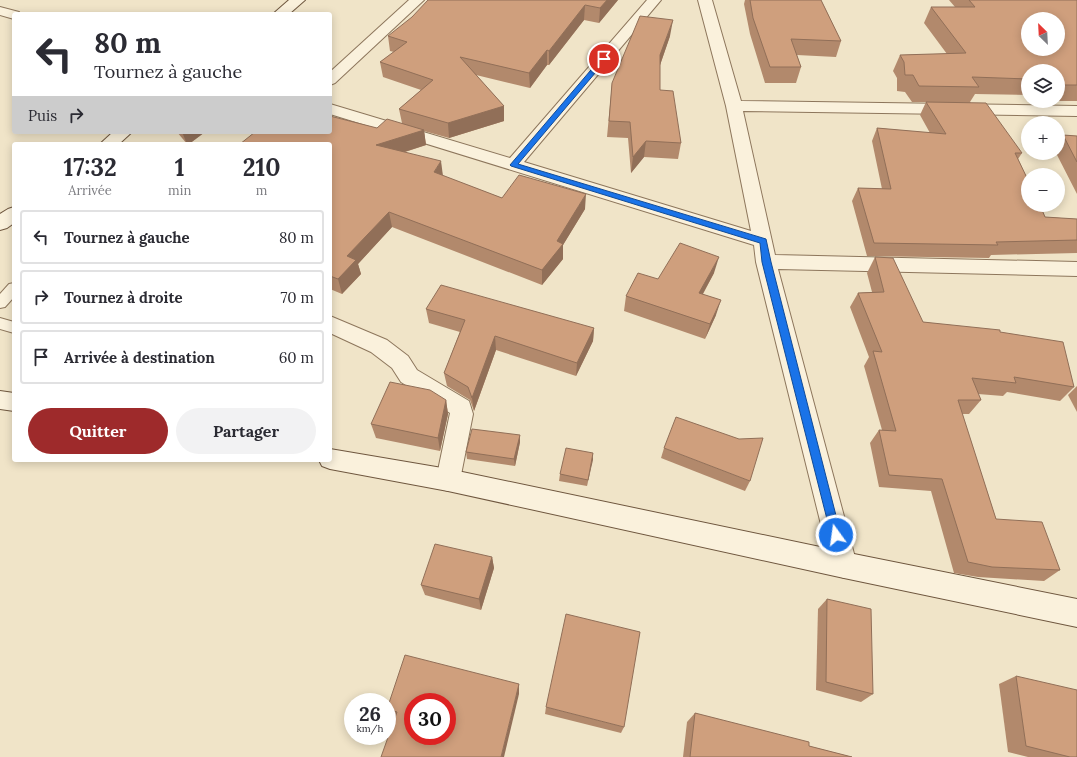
<!DOCTYPE html>
<html lang="fr">
<meta charset="utf-8">
<style>
body{margin:0;font-family:Lora,serif;background:#f2f2f3;color:#2b2b33;height:100vh;display:flex;flex-direction:column;font-size:15px;white-space:nowrap}
*{box-sizing:border-box;margin:0}
p{font-size:13px;color:#7c7c81}
.icon{flex:none;width:22px;height:22px;fill:none;stroke:currentColor;stroke-width:2;stroke-linecap:round;stroke-linejoin:round}
.map{position:relative;flex:1;overflow:hidden}
.side{position:absolute;left:12px;top:142px;width:320px;height:320px;display:flex;flex-direction:column;background:#fff;border-radius:4px;box-shadow:0 2px 10px #0003}
.side>*{flex:none}
.guide{position:absolute;left:12px;top:12px;width:320px;height:122px;border-radius:4px;box-shadow:0 2px 10px #0003;background:#fff;color:#2b2b33;overflow:hidden}
.needle{width:26px;rotate:336deg}
.tools{position:absolute;left:1021px;top:12px;display:grid;gap:8px}
.tools a{display:grid;place-items:center;width:44px;height:44px;border-radius:50%;background:#fff;box-shadow:0 2px 10px #0003;font-size:20px}
.speed{position:absolute;left:344px;top:693px;display:flex;gap:8px;font-size:20px;font-weight:700;text-align:center}
.speed>*{display:grid;place-content:center;width:52px;height:52px;border-radius:50%;background:#fff;box-shadow:0 2px 10px #0003;line-height:1}
.speed small{font-size:10px;font-weight:400}
.speed .limit{border:6px solid #d22;background:#fff;color:#111}
.pin{position:absolute;display:grid;place-items:center;width:34px;height:34px;color:#fff;margin:-17px;border:2px solid #fff;border-radius:50%;box-shadow:0 1px 4px #0007}
.me{position:absolute;width:44px;margin:-22px;rotate:346deg;stroke-linejoin:round;filter:drop-shadow(0 0 3px #0008)}
.turn{display:flex;align-items:center;gap:14px;height:84px;padding:0 16px;font-size:18px}
.turn .icon{width:52px;height:52px;stroke-width:2.5}
.turn b{display:block;font-size:28px;line-height:34px}
.then{display:flex;align-items:center;height:38px;padding:0 16px;background:#0003;gap:8px;font-size:15px}
.eta{display:flex;justify-content:space-evenly;align-items:center;height:68px;text-align:center}
.eta b{font-size:24px;font-weight:700;line-height:28px}
.cta{display:flex;gap:8px;margin-top:auto;padding:8px 16px}
.cta a{flex:1;height:46px;border-radius:24px;background:#9e2a2b;color:#fff;font-size:16px;font-weight:700;line-height:46px;text-align:center}
.cta a+a{background:#f2f2f3;color:#2b2b33}
ul{padding:0;list-style:none}
li{display:flex;align-items:center;gap:12px;height:54px;margin:0 8px 6px;padding:0 8px;border:2px solid #e1e1e2;border-radius:4px}
li div{flex:1}
li b{display:block;font-size:15px}
li em{font-style:normal}
.map>svg:first-child{display:block}
.lines{fill:none;stroke-linecap:round;stroke-linejoin:round}
.lane-casing{stroke:#8d765c;stroke-width:2}
.street-casing{stroke:#8d765c;stroke-width:2}
.secondary-casing{stroke:#6f573f;stroke-width:2}
.lane{fill:#faf1dc;fill-rule:evenodd}
.street{fill:#faf1dc;fill-rule:evenodd}
.secondary{fill:#faf1dc;fill-rule:evenodd}
.wall{fill:#b2896c}
.shaded-wall{fill:#916f58}
.building{fill:#cf9f7d;stroke:#916f58;fill-rule:evenodd}
.route{fill:#1a73e8;stroke:#114b97}
</style>
<div class="map">
<svg width="1077" height="757" viewBox="0 0 1077 757">
<rect width="100%" height="100%" fill="#f0e4c8"/>
<g class="lines">
<defs>
<g id="lane">
<polygon points="14,283 14,297 5,307 0,308 0,294 9,284"/>
<polygon points="0,318 14,322 14,333 0,329"/>
</g>
<g id="street">
<polygon points="409,0 424,0 335,83 330,85 330,72"/>
<polygon points="647,0 661,0 524,162 751,231 726,106 698,0 712,0 741,101 1077,106 1077,116 743,111 775,255 1077,262 1077,276 778,269 857,565 853,574 844,578 835,574 831,565 756,262 754,245 330,114 330,104 510,158"/>
<polygon points="0,7 19,12 20,14 14,14 14,19 0,15"/>
<polygon points="330,316 387,340 408,356 417,370 469,401 473,414 460,480 457,488 448,491 439,488 436,480 450,413 401,382 392,368 371,352 330,333"/>
</g>
<g id="secondary">
<polygon points="289,0 305,0 289,14 273,14"/>
<polygon points="113,132 132,132 119,144 100,144"/>
<polygon points="14,207 14,223 7,228 0,230 0,214 8,209"/>
<polygon points="0,391 14,393 14,411 0,409"/>
<polygon points="330,449 448,469 844,552 1077,599 1077,627 844,578 448,491 330,469 322,466 319,460 330,460"/>
</g>
</defs>
<use href="#lane" class="lane-casing"/>
<use href="#street" class="street-casing"/>
<use href="#secondary" class="secondary-casing"/>
<use href="#lane" class="lane"/>
<use href="#street" class="street"/>
<use href="#secondary" class="secondary"/>
</g>
<g class="wall">
<polygon points="618,0 599,23 584,20 549,65 547,65 530,88 476,75 504,106 504,121 449,138 424,131 426,145 405,152 443,176 502,198 585,209 563,245 563,259 542,285 392,227 358,264 361,274 342,294 330,289 330,144 377,128 402,123 399,109 421,90 383,77 380,62 394,52 390,51 388,36"/>
<polygon points="745,0 821,0 841,41 836,57 797,55 801,67 796,83 765,83 750,34 744,4"/>
<polygon points="949,0 1077,0 1077,101 1052,101 1058,101 1058,71 1028,71 1028,95 975,94 970,102 1022,153 1018,159 1045,217 1077,219 1077,253 991,255 989,258 867,256 852,201 858,188 882,189 872,141 877,128 930,133 920,115 926,102 912,102 905,92 897,91 897,78 893,71 900,55 947,54 924,23 931,7 955,7"/>
<polygon points="670,36 660,65 660,90 681,143 678,159 644,157 631,173 628,138 607,137 612,83"/>
<polygon points="177,132 205,132 189,144 187,144"/>
<polygon points="1063,135 1077,136 1077,194 1056,153 1058,153 1058,142"/>
<polygon points="875,257 923,322 1000,332 1074,387 1060,401 1007,392 1003,396 978,394 981,400 969,414 962,414 996,519 1060,570 1044,581 978,577 954,573 931,491 879,487 870,443 879,430 882,430 864,366 869,357 850,307 858,293 872,292 867,273"/>
<polygon points="714,273 703,294 716,315 705,339 624,311 626,296 658,279"/>
<polygon points="426,309 594,328 593,341 576,376 496,350 474,411 470,400 447,386 444,373 460,332 429,323"/>
<polygon points="1077,386 1077,412 1068,395"/>
<polygon points="446,400 448,414 440,451 376,438 371,424"/>
<polygon points="520,435 520,442 515,466 467,459 466,452"/>
<polygon points="664,448 750,481 745,491 661,458"/>
<polygon points="593,453 587,486 559,481 560,474"/>
<polygon points="492,557 494,568 481,610 425,595 421,585"/>
<polygon points="827,599 873,694 861,702 816,690 818,609"/>
<polygon points="1016,676 1077,757 1028,757 1008,752 999,684"/>
<polygon points="519,684 519,694 394,719 387,710"/>
<polygon points="546,707 624,727 621,733 545,714"/>
<polygon points="695,713 809,746 852,757 683,757 687,722"/>
</g>
<g class="shaded-wall">
<polygon points="607,0 618,0 599,23 600,8"/>
<polygon points="585,5 584,20 549,65 549,51"/>
<polygon points="673,20 670,36 658,71 660,55"/>
<polygon points="547,50 547,65 530,88 529,73"/>
<polygon points="504,106 504,121 449,138 448,123"/>
<polygon points="424,130 426,145 379,160 376,145"/>
<polygon points="182,132 205,132 189,144 187,144"/>
<polygon points="646,141 644,157 631,173 633,157"/>
<polygon points="441,161 443,176 434,172"/>
<polygon points="586,194 585,209 563,245 563,259 542,285 542,270 557,241"/>
<polygon points="389,212 392,227 358,264 361,274 342,294 338,279 347,256"/>
<polygon points="719,257 714,273 695,308 699,293"/>
<polygon points="721,300 716,315 705,339 710,324"/>
<polygon points="594,328 593,341 576,376 577,363"/>
<polygon points="495,336 496,350 474,411 472,398"/>
<polygon points="446,400 448,414 440,451 438,438"/>
<polygon points="520,435 520,442 515,466 514,459"/>
<polygon points="593,453 593,460 587,486 588,480"/>
<polygon points="492,557 494,568 481,610 479,599"/>
<polygon points="519,684 519,694 504,757 501,757"/>
</g>
<g class="building">
<polygon points="428,0 607,0 600,8 585,5 549,51 547,50 529,73 460,57 504,106 448,123 399,109 433,80 380,62 407,42 388,36 412,17"/>
<polygon points="750,0 821,0 841,41 791,39 801,67 770,67 753,18"/>
<path d="M 969,0 L 1077,0 L 1077,85 L 1063,85 L 1059,80 L 1058,80 L 1058,71 L 1028,71 L 1028,79 L 972,77 L 979,87 L 919,86 L 913,75 L 905,75 L 904,62 L 900,55 L 966,53 L 931,7 L 975,7 ZM 1028,19 L 1058,19 L 1058,49 L 1028,49 Z"/>
<polygon points="640,16 673,20 660,55 660,90 673,91 681,143 646,141 633,157 630,122 609,121 612,83"/>
<polygon points="926,102 986,103 1022,153 1015,153 1028,180 1028,205 1040,205 1045,217 1077,219 1077,240 996,242 998,245 874,243 858,188 891,189 877,128 946,134"/>
<polygon points="330,116 377,128 387,119 424,130 376,145 441,161 434,172 502,198 519,175 586,194 557,241 563,244 542,270 389,212 347,256 356,260 338,279 330,276 330,144 240,144 255,132 330,132"/>
<polygon points="1063,135 1077,136 1077,162"/>
<polygon points="680,243 719,257 699,293 721,300 710,324 626,296 638,273 658,279"/>
<polygon points="875,257 893,258 923,322 1000,330 1000,332 1063,342 1074,387 1014,377 1016,383 972,378 981,400 958,400 996,519 1042,522 1060,570 992,567 968,562 942,479 889,475 879,430 896,431 873,351 882,352 858,293 884,292"/>
<polygon points="441,285 594,328 577,363 495,336 472,398 468,387 444,373 465,320 426,309"/>
<polygon points="390,382 430,390 446,400 438,438 371,424"/>
<polygon points="676,417 739,439 763,438 750,481 664,448"/>
<polygon points="472,429 520,435 514,459 466,452"/>
<polygon points="566,448 593,453 588,480 560,474"/>
<polygon points="435,544 492,557 479,599 421,585"/>
<polygon points="827,599 871,609 873,694 826,682"/>
<polygon points="566,614 640,632 624,727 546,707"/>
<path d="M 405,655 L 519,684 L 501,757 L 381,757 L 397,712 L 387,709 ZM 413,702 L 447,702 L 447,736 L 413,736 Z"/>
<polygon points="1016,676 1077,690 1077,757 1070,757 1026,746"/>
<polygon points="695,713 809,742 809,746 852,757 690,757"/>
</g>
<polygon class="route" points="602,57 607,59 518,164 766,239 771,262 841,535 840,538 836,540 832,538 831,535 762,262 760,243 511,166 510,165"/>
</svg>
<div class="tools">
<a><svg class="needle" viewBox="-14 -14 28 28"><path d="M0-13l5 13h-10z" fill="#e53935"/><path d="M0 13l5-13h-10z" fill="#7c7c81"/></svg></a>
<a><svg class="icon" aria-label="layers" viewBox="0 0 24 24"><path d="M12 4l9 5-9 5-9-5zM3 14l9 5 9-5"/></svg></a>
<a>+</a>
<a>−</a>
</div>
<div class="speed"><div>26<small>km/h</small></div><div class="limit">30</div></div>
<div class="pin" style="left:604px;top:59px;background:#d93025"><svg class="icon" aria-label="arrive" viewBox="0 0 24 24"><path d="M6 21V4h12l-3 4 3 4H6"/></svg></div>
<svg class="me" style="left:836px;top:535px" viewBox="-20 -20 40 40"><circle r="17" fill="#1a73e8" stroke="#fff" stroke-width="3"/><path d="M0-11L8 9 0 5-8 9z" fill="#fff"/></svg>
<div class="guide">
<div class="turn"><svg class="icon" aria-label="left" viewBox="0 0 24 24"><path d="M17 20v-9H6M10 6l-5 5 5 5"/></svg><div><b>80 m</b>Tournez à gauche</div></div>
<div class="then">Puis<svg class="icon" aria-label="right" viewBox="0 0 24 24"><path d="M7 20v-9h11M14 6l5 5-5 5"/></svg></div>
</div>
<section class="side">
<div class="eta">
<div><b>17:32</b><p>Arrivée</p></div>
<div><b>1</b><p>min</p></div>
<div><b>210</b><p>m</p></div>
</div>
<ul>
<li><svg class="icon" aria-label="left" viewBox="0 0 24 24"><path d="M17 20v-9H6M10 6l-5 5 5 5"/></svg><div><b>Tournez à gauche</b></div><em>80 m</em></li>
<li><svg class="icon" aria-label="right" viewBox="0 0 24 24"><path d="M7 20v-9h11M14 6l5 5-5 5"/></svg><div><b>Tournez à droite</b></div><em>70 m</em></li>
<li><svg class="icon" aria-label="arrive" viewBox="0 0 24 24"><path d="M6 21V4h12l-3 4 3 4H6"/></svg><div><b>Arrivée à destination</b></div><em>60 m</em></li>
</ul>
<div class="cta"><a>Quitter</a><a>Partager</a></div>
</section>
</div>
